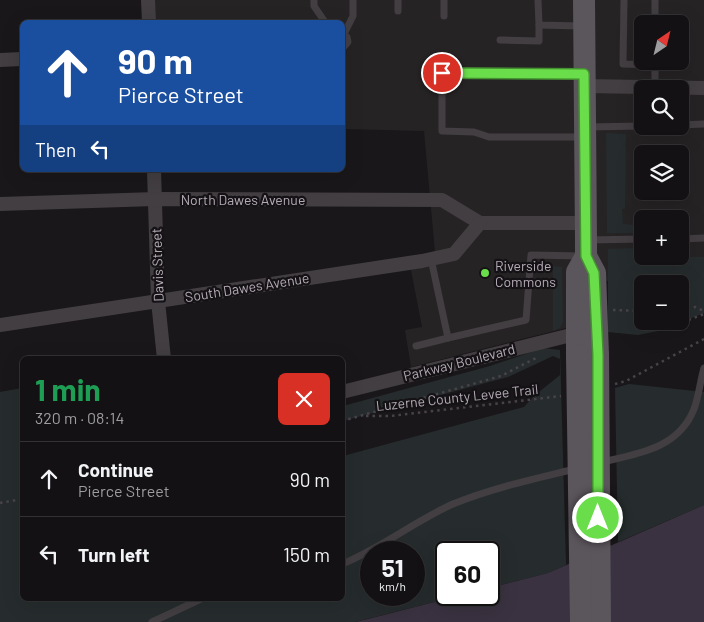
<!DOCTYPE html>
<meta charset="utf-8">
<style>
body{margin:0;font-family:Barlow,sans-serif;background:#201f21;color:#f1f3f6;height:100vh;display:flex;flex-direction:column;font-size:19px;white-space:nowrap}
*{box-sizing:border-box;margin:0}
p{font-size:16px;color:#9d9da0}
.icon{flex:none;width:28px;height:28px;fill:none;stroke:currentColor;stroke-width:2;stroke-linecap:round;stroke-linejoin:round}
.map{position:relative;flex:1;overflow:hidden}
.sheet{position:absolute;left:20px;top:356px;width:325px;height:245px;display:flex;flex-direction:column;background:#131113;border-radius:8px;box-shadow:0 5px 20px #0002,0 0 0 1px #323133}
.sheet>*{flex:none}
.banner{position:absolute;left:20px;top:20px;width:325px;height:152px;border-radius:8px;box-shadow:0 5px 20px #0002,0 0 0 1px #323133;background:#1a4fa0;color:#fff;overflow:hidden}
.needle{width:32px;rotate:35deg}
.buttons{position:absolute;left:634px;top:15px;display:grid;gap:10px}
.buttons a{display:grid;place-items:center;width:55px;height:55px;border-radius:8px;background:#131113;box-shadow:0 5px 20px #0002,0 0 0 1px #323133;font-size:25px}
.speed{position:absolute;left:360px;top:541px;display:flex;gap:10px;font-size:25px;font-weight:700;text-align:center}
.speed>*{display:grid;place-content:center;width:65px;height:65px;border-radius:50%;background:#131113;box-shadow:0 5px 20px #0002,0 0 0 1px #323133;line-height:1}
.speed small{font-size:12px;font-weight:400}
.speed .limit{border:2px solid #111;border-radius:8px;background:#fff;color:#111}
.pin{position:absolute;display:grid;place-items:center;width:42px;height:42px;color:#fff;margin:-21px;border:2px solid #fff;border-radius:50%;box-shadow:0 1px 5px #0007}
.me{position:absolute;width:55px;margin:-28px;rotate:0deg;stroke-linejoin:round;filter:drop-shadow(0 0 4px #0008)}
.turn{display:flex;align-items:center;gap:18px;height:105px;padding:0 15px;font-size:22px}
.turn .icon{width:65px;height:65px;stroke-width:2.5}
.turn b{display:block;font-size:35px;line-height:42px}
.then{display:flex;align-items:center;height:48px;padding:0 15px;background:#0003;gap:10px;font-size:19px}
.round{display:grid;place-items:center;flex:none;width:52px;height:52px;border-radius:8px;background:#201f21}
.headline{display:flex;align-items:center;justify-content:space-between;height:85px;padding:0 15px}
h1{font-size:30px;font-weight:700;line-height:38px;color:#1e9e55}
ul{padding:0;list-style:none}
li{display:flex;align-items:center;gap:15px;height:75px;padding:0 15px;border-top:1px solid #323133}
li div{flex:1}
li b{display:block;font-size:19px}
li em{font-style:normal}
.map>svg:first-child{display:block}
.built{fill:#262325;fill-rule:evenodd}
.green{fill:#262c2d;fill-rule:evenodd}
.water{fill:#3a3240}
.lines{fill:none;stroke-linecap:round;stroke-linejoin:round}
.path{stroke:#484349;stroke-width:2.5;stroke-dasharray:2.5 4;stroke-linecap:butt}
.lane{stroke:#423e42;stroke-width:7}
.street{stroke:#423e42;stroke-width:14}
.primary{stroke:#5b555c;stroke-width:22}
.primary-bridge{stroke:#5b555c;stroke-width:22}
.route-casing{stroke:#459031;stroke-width:12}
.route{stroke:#6add4b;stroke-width:9}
.poi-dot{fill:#6add4b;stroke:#141214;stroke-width:2}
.labels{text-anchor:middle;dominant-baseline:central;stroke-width:4.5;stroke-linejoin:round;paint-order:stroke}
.street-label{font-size:14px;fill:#b5abb7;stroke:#141214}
.poi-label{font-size:14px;fill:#b5abb7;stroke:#141214;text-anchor:start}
</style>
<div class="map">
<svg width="704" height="622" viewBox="0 0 704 622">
<rect width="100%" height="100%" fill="#191719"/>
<path class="built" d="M 152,0 L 704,0 L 704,261 L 650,279 L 605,281 L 570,327 L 411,367 L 405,330 L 422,327 L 411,270 L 436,263 L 424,131 L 343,129 L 342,22 L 153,22 ZM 642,24 L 680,24 L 680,61 L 642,61 ZM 642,89 L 680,89 L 680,126 L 642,126 ZM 642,154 L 680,154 L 680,191 L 642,191 ZM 642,219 L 680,219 L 680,256 L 642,256 Z"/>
<g class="green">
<polygon points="606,133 626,134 625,209 622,209 623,224 634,225 634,233 607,233"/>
<path d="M 634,248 L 635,257 L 704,257 L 704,313 L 663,330 L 638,335 L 608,332 L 608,249 ZM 642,284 L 680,284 L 680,321 L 642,321 Z"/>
<polygon points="553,266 562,267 563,322 560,328 553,331"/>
<path d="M 543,348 L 560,350 L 566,565 L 548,573 L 489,588 L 489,552 L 446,552 L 446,595 L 462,595 L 355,622 L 0,622 L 0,392 L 22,388 L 22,599 L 342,599 L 343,456 L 524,407 L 534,396 L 560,375 L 560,359 L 553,356 L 508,377 L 343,421 L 343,406 L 490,366 ZM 371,552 L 414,552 L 414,595 L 371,595 Z"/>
<polygon points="629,384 704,392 704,505 618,542 615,388"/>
</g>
<polygon class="water" points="704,505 704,622 356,622 462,595 489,595 489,588 548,573"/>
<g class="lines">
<g class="path">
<polyline points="613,310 642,311"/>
<polyline points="672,321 675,325 704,314"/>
<polyline points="684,322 688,309 695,307 704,311"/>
<polyline points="615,384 626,381 704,339"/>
<polyline points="366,416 391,416 561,396"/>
<polyline points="342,421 501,376 536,358"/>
<polyline points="0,503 22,499"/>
</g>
<g class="lane">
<polyline points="314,0 314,6 325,22"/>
<polyline points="444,0 444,16"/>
<polyline points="538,0 539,25 581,26"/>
<polyline points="624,0 623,64 655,65"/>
<polyline points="655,0 655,24"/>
<polyline points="398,11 398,0"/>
<polyline points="342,33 347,37 348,42 342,49"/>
<polyline points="344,34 353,16 353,0"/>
<polyline points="500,40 539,41 539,25"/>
<polyline points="581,74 442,73 442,131 474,132 489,137 582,137"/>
<polyline points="655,87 655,62"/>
<polyline points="680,125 704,124"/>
<polyline points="587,127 642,126"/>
<polyline points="680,239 704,238"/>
<polyline points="588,240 642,239"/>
<polyline points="431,259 448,338 526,320 531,255 582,256"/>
<polyline points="416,346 448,338"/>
<path d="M 602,462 C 638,454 679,448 694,409 C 699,396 700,381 704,368"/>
<path d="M 342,564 C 381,548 415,521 453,504 C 492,488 534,479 575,469"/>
<polyline points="152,622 201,599"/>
</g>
<g class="street">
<polyline points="148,0 149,22"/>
<polyline points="0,60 22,59"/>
<polyline points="584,86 704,88"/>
<polyline points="154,170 158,301 164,359"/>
<polyline points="0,204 155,199 442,200 480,223"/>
<polyline points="480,223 586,223"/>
<polyline points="0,325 422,261 454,254 480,223"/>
<polyline points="342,392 575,334"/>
</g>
<g class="primary">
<polyline points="586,256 595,273 598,355"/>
<polyline points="577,356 577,272 586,256 586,240 584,0"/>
</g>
<g class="primary-bridge">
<polyline points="598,355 600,622"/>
<polyline points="577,356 581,622"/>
</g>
</g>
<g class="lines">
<defs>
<polyline id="route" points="442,73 584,74 586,256 594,273 598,355 598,518"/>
</defs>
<use href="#route" class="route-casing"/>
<use href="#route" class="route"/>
</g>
<circle class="poi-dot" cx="485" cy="273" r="5"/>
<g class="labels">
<g class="street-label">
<text x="243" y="199">North Dawes Avenue</text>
<text transform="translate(157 265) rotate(-92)">Davis Street</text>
<text transform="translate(247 287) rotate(-9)">South Dawes Avenue</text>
<text transform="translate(459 362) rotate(-14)">Parkway Boulevard</text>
<text transform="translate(457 397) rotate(-6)">Luzerne County Levee Trail</text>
</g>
<g class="poi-label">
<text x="495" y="265">Riverside<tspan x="495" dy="16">Commons</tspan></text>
</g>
</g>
</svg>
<div class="buttons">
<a><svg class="needle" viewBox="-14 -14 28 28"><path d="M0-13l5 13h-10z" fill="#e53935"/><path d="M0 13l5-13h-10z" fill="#9d9da0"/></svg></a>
<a><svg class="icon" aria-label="search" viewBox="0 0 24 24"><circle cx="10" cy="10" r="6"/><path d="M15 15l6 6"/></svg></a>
<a><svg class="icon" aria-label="layers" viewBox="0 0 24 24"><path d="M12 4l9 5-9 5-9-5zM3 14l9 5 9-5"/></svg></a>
<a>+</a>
<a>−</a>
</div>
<div class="speed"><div>51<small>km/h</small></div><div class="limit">60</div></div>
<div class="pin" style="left:442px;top:73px;background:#d93025"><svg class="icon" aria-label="arrive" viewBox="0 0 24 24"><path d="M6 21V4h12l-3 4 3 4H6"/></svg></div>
<svg class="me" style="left:598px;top:518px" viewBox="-20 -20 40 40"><circle r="17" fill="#6add4b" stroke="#fff" stroke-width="3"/><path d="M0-11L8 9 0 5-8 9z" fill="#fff"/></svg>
<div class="banner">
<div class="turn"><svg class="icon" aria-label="ahead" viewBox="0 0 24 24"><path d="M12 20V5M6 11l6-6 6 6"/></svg><div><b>90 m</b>Pierce Street</div></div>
<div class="then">Then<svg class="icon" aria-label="left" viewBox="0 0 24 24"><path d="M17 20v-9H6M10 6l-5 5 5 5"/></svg></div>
</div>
<section class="sheet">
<div class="headline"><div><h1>1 min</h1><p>320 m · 08:14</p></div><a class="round" style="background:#d93025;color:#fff"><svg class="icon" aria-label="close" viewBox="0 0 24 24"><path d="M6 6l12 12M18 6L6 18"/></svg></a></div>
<ul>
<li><svg class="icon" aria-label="ahead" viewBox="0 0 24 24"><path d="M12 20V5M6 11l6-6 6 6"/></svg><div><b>Continue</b><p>Pierce Street</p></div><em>90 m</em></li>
<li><svg class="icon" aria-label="left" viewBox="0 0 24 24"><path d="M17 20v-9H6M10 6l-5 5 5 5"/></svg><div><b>Turn left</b></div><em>150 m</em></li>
</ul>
</section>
</div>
